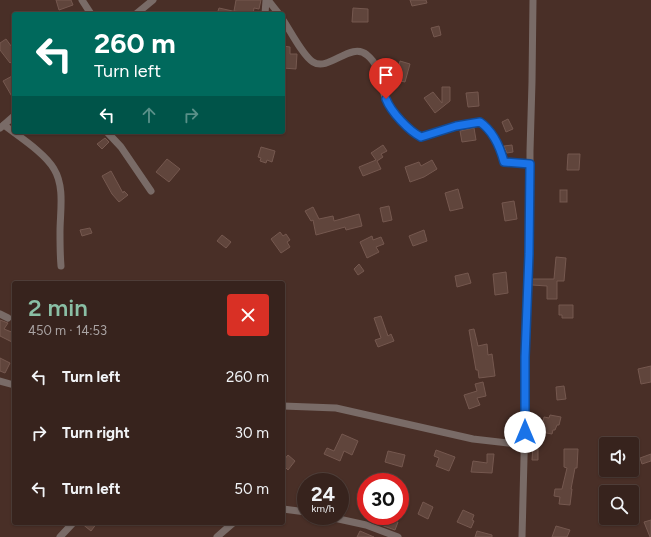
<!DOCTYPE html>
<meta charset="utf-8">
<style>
body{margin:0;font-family:Figtree,sans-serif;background:#3e2b26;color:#f1f3f6;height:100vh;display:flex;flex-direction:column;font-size:15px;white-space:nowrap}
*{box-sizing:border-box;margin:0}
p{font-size:13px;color:#aaa4a4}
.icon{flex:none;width:22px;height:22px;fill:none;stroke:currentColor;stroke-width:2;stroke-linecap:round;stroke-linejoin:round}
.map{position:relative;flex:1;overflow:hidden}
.side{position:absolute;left:12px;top:281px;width:273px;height:244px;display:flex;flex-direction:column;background:#37231d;border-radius:4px;box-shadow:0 1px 3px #0004,0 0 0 1px #51403b}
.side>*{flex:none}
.banner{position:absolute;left:12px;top:12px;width:273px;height:122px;border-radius:4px;box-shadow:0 1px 3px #0004,0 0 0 1px #51403b;background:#00695c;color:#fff;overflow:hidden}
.fabs{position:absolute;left:599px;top:437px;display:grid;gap:8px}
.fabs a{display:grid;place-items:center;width:40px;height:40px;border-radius:4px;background:#37231d;box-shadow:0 1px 3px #0004,0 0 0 1px #51403b;font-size:20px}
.speed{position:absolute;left:297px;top:473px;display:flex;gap:8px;font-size:20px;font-weight:700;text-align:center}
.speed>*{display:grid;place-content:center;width:52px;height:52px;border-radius:50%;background:#37231d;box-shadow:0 1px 3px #0004,0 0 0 1px #51403b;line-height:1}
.speed small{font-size:10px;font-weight:400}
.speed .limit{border:6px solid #d22;background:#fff;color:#111}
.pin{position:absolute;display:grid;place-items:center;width:34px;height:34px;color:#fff;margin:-41px -17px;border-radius:50% 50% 50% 0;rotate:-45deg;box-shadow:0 0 4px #0007}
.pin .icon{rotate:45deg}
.me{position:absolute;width:44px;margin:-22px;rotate:0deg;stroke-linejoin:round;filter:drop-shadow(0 0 3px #0008)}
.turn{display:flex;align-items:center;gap:14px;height:84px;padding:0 16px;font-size:18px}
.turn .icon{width:52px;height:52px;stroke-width:2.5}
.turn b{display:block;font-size:28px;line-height:34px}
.lanes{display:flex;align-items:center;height:38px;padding:0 16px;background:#0003;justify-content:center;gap:20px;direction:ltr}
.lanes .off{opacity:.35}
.round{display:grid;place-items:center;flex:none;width:42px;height:42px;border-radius:4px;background:#3e2b26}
.headline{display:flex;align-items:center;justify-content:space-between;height:68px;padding:0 16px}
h1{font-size:24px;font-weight:600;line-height:30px;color:#8abfa5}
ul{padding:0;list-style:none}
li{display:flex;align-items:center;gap:12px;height:56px;padding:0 16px}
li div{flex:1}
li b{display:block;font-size:15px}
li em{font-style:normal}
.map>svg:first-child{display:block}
.building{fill:#60453c;stroke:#75584f}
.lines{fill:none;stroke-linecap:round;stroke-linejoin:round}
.minor{stroke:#796b67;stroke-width:7}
.route-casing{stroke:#114b97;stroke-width:10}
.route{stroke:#1a73e8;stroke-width:7}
</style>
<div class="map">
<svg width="651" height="537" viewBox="0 0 651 537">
<rect width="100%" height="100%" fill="#492f27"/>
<g class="building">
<polygon points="56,0 71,0 73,5 59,10"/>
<polygon points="236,0 261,0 259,9 254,8 253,14 242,14 242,12 234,11"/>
<polygon points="410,0 426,0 427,3 412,6"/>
<polygon points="219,8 237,12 237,14 217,14"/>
<polygon points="353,8 368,9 368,22 352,22"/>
<polygon points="439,26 441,35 434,37 431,28"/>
<polygon points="6,39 14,50 14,60 10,63 0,50 0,43"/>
<polygon points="283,46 290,47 290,54 297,54 296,69 283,68"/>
<polygon points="400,61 410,64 405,82 396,80"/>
<polygon points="14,75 14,100 3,81"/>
<polygon points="442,87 450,87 450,101 435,113 424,98 433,92 442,103"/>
<polygon points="478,92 479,106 468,107 466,93"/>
<polygon points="508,119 513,129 506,132 502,122"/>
<polygon points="474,128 476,140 462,142 460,131"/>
<polygon points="105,138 109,142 102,149 97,144"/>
<polygon points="383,145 387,151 381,154 383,157 377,161 381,169 363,176 359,167 376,160 371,153"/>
<polygon points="512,145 513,152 507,153 504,146"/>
<polygon points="261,147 275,151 272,162 267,160 266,163 260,161 261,158 258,157"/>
<polygon points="568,154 580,154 579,170 567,170"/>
<polygon points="167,159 180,169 169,182 156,172"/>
<polygon points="432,160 437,169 424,177 410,182 405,167 419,162 421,166"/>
<polygon points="111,171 123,193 124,191 128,195 119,202 112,194 102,176"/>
<polygon points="458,189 463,208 450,211 445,193"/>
<rect x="560" y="190" width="7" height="12"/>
<polygon points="514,201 517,219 505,221 502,203"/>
<polygon points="389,206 392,220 383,222 380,208"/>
<polygon points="313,207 319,219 333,216 334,221 359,214 362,226 346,230 345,227 316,235 313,220 311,221 305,211"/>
<polygon points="90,228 92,233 82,236 80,230"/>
<polygon points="424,230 427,241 413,246 409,236"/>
<polygon points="280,232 283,236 286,234 290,240 287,242 290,247 281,253 271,239"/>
<polygon points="222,235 231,242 226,248 217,241"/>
<polygon points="372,236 373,240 381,237 384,244 376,247 379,252 367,258 360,242"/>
<polygon points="556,257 566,258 564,281 557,281 557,299 547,299 547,286 532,285 532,279 554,279"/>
<polygon points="359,264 364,271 358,275 354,269"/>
<polygon points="506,272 508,293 495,295 493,274"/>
<polygon points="468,273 471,283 457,287 455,276"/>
<polygon points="559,305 573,305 573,318 562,318 562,315 559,315"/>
<polygon points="381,316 388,336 391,334 394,341 378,347 375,340 381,338 374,318"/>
<polygon points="0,320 8,323 4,329 14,333 14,343 0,336"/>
<polygon points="474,329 478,346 487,344 488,355 492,354 495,376 479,378 478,370 476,370 469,330"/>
<polygon points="0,358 10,363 5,373 0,371"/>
<polygon points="651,366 651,382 641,384 638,369"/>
<polygon points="483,382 486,396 477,398 480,405 469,409 464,395 477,391 475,384"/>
<polygon points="564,386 566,399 557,400 556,387"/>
<polygon points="550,415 561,417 559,425 557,425 555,430 553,430 552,434 541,432 544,417 549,418"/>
<polygon points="342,434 358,441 352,455 344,451 340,461 324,454 327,448 334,451"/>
<polygon points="533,446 538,446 538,460 532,460"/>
<polygon points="564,449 578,449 577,468 575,468 571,489 572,489 570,505 559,504 560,497 554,496 555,489 562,489 567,468 564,467"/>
<polygon points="436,450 455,457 449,471 436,466 439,458 434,456"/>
<polygon points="388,451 405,455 402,467 385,462"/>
<polygon points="487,454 494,454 492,473 471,472 473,461 487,463"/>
<polygon points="651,454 651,461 642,464 640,458"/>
<polygon points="288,455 295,461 288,470 283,465 283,461"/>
<polygon points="423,502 433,507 428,519 418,514"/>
<polygon points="463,510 474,515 472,520 474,521 471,528 457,522"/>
<polygon points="381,516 398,522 395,530 378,524"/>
<polygon points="651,520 651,537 650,537 644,522"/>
<polygon points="81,523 97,523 91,531"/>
<polygon points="556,526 570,530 567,537 552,537"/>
<polygon points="360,531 374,537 357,537"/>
<polygon points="477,531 492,535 492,537 475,537"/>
</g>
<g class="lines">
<g class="minor">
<polyline points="82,0 91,14"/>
<polyline points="268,0 279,14"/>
<polyline points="136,14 153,0"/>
<polyline points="265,14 266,0"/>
<path d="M 283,20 C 290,30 303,56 313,62 C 329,72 351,41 367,55 C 381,66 380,84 386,100 C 390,111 410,132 421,137 L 457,126 L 480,122 C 493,132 500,147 504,162 L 530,164"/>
<path d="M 4,125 C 18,136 45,153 54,169 C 65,187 60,212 60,232 C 60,243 60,255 61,266"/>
<polyline points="0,128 14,116"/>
<polyline points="107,132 121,147 151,191"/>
<polyline points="0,314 8,318"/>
<polyline points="0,381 14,385"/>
<polyline points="283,406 336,408 473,439 525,445"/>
<polyline points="283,509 306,512"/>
<polyline points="325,516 366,525 398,537"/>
<polyline points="60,537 73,523"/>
<polyline points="217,537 233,523"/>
<polyline points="522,537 525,419 525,357 530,187 530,151 532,82 533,0"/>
</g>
</g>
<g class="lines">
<defs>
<path id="route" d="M 386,99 C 391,112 409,131 421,137 L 456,126 L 480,122 C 493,131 500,147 504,162 L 530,164 L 529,254 L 525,357 L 525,432"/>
</defs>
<use href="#route" class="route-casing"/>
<use href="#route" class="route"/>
</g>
</svg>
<div class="fabs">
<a><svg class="icon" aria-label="sound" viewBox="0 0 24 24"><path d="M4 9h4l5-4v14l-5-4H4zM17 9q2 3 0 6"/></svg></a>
<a><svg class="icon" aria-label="search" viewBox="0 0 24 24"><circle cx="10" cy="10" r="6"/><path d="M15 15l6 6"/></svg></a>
</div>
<div class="speed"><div>24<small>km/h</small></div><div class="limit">30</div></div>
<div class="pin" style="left:386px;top:99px;background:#d93025"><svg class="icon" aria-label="arrive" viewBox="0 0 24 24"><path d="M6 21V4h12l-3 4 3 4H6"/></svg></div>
<svg class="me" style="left:525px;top:432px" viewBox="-20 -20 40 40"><circle r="19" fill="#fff"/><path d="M0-13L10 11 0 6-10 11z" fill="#1a73e8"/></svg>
<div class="banner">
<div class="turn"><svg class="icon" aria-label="left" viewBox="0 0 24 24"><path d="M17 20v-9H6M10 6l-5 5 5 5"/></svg><div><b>260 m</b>Turn left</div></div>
<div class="lanes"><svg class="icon" aria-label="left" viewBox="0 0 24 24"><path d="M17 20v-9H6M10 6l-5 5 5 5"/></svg><svg class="icon off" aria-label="ahead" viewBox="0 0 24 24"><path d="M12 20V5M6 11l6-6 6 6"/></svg><svg class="icon off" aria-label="right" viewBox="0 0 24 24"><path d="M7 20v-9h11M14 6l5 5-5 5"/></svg></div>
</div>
<section class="side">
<div class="headline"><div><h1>2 min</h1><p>450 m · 14:53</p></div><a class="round" style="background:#d93025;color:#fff"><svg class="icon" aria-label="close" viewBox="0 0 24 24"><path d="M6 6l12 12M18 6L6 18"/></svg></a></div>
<ul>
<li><svg class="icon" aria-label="left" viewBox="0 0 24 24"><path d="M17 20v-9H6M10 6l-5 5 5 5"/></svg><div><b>Turn left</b></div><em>260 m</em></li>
<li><svg class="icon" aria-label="right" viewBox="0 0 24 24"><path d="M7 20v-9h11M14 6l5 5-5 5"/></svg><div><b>Turn right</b></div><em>30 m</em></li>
<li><svg class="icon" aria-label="left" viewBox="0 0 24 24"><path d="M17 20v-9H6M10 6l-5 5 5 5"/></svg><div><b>Turn left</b></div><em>50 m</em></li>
</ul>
</section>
</div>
